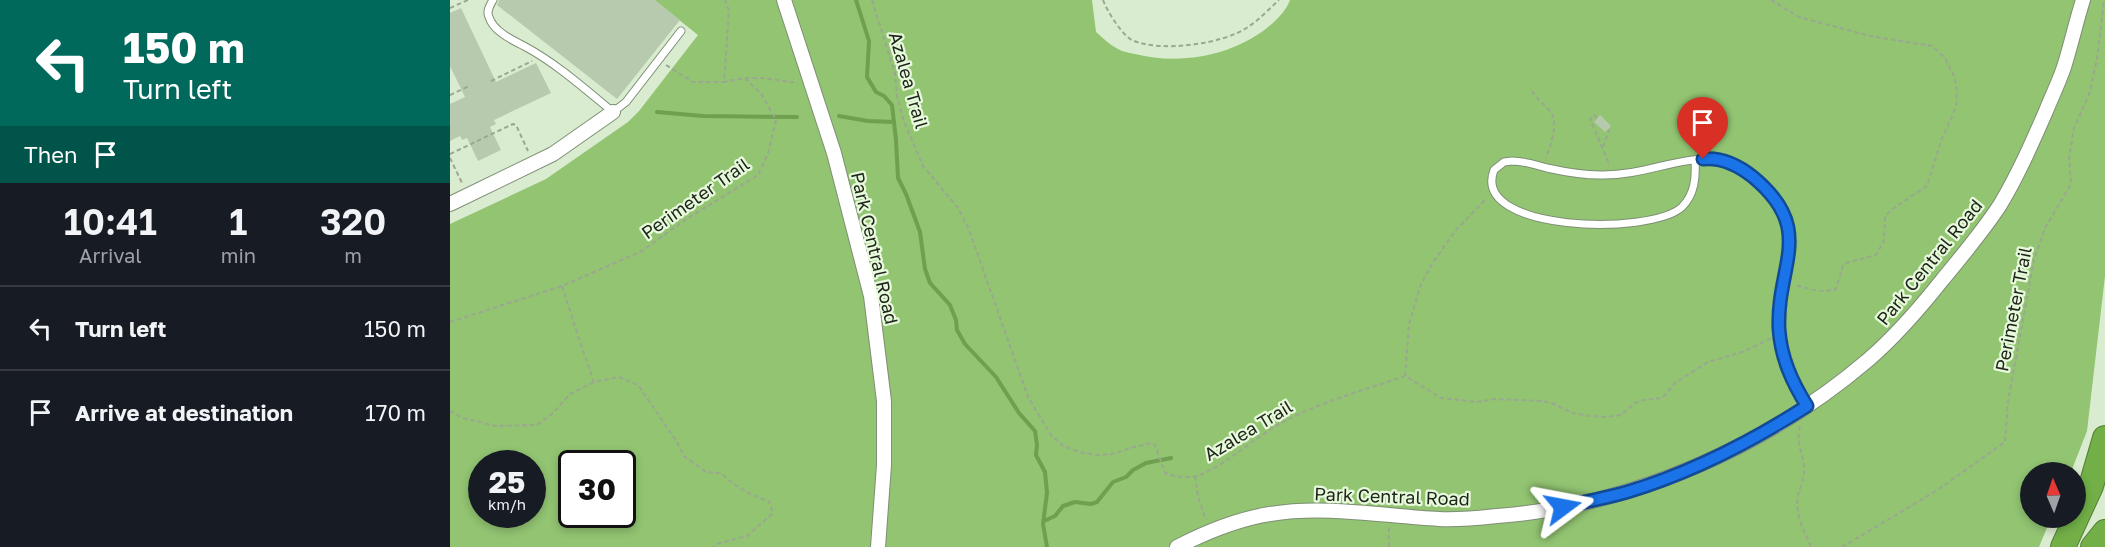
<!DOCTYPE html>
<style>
body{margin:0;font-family:"Golos Text",sans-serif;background:#242831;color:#f1f3f6;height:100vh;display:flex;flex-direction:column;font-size:22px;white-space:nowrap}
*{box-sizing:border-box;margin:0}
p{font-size:20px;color:#9ea1a6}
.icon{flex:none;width:33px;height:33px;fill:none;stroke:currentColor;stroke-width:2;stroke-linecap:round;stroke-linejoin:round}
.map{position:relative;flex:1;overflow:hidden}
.side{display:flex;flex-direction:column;background:#171b24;width:450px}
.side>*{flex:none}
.guide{background:#00695c;color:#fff;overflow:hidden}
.needle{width:39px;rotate:358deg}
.fabs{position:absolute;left:1570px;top:462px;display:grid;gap:12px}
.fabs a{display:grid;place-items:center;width:66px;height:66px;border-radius:50%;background:#171b24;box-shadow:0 3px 9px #0003;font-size:30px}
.speed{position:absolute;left:18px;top:450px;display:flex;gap:12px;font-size:30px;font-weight:700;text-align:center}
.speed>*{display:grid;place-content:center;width:78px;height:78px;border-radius:50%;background:#171b24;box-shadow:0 3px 9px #0003;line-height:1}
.speed small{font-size:15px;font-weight:400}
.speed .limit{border:3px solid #111;border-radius:9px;background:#fff;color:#111}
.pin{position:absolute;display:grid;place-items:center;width:51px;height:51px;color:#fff;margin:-62px -26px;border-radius:50% 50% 50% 0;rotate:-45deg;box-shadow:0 0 6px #0007}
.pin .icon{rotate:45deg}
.me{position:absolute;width:66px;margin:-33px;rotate:77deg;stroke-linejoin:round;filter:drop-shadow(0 0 4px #0008)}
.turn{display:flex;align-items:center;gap:21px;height:126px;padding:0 24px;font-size:27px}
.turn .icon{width:78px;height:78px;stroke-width:2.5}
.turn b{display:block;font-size:42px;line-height:51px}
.then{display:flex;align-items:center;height:57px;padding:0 24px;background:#0003;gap:12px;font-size:22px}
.eta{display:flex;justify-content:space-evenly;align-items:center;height:102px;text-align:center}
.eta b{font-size:36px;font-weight:600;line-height:42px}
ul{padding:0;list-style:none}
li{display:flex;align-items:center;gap:18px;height:84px;padding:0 24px;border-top:2px solid #363941}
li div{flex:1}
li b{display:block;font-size:22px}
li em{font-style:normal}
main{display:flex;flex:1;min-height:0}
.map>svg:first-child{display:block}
.forest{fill:#92c472;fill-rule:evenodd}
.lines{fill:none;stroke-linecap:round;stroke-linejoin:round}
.stream{stroke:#6f9f4f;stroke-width:4}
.building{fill:#b8caae}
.lane-casing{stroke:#7e8f75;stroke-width:9}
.street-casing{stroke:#7e8f75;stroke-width:16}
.highway-casing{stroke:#557e37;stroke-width:26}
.path{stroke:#9aa791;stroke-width:2;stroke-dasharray:4.5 3;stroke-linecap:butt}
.lane{stroke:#fff;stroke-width:7}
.street{stroke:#fff;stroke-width:14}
.highway{stroke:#72af47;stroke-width:24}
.route-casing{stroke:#114b97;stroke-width:15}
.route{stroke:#1a73e8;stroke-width:10}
.labels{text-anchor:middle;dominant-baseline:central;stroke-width:4.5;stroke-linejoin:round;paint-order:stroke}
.street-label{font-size:18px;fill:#1e241a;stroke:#e7fadc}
</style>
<main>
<section class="side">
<div class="guide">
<div class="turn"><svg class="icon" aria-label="left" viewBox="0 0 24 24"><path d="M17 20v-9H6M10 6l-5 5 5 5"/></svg><div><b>150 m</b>Turn left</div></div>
<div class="then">Then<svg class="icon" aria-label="arrive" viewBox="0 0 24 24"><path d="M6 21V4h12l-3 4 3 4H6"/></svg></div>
</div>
<div class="eta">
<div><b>10:41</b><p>Arrival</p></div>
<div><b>1</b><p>min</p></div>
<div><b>320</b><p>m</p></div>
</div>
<ul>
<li><svg class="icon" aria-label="left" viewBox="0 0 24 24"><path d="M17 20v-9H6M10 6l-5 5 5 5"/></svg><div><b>Turn left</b></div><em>150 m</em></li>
<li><svg class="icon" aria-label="arrive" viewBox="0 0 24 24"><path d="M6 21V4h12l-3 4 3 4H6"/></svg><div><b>Arrive at destination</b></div><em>170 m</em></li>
</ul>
</section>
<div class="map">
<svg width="1655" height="547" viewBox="0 0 1655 547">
<rect width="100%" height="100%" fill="#daeccf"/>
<path class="forest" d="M 204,0 L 642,0 L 646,32 C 653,38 660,45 668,49 C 673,52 680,53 685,54 C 732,66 788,55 824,22 C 831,15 836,10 840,0 L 1655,0 L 1655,276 L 1637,431 L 1621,472 L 1581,472 L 1581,518 L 1601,518 L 1589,547 L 0,547 L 0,224 L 96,179 L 178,122 L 189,111 L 248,35 ZM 32,464 L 82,464 L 82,514 L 32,514 ZM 122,464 L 172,464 L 172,514 L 122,514 Z"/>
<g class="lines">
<g class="stream">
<polyline points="406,0 419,41 417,77 426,92 434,96 442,105 446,140 448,178 456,194 470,232 475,269 480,283 500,305 506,320 507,330 515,344 546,377 569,413 585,431 587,445 586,455 595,472 597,493 593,524 597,547"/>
<polyline points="207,112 253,116 347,117"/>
<polyline points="389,116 418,121 444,122"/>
<polyline points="594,521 605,516 613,506 625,502 641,504 647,502 663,482 676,477 683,470 696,463 721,458"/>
</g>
</g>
<g class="building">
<polygon points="49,0 205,0 230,20 167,99 47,5"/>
<polygon points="11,8 46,82 86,63 101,93 44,120 46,124 40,127 51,150 28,161 17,138 12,140 10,136 0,141 0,104 15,97 0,66 0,13"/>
<polygon points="1150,115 1161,126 1155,132 1144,122"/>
</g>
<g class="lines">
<defs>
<g id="lane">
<path d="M 43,0 C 40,5 36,11 39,17 C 43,31 62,40 74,46 C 106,63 135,89 163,112 L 176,102 L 231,31"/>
<path d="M 1245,160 C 1246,177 1245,194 1232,207 C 1200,236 1020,232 1044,170 L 1054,162 L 1062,161 C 1074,161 1086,165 1097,168 C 1115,172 1134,175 1151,175 C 1217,176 1264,130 1317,191 C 1330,206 1341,223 1340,244 C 1338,267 1333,289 1330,312 C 1326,346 1339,377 1357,406"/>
</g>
<g id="street">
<polyline points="334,0 384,153 421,296 434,401 434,465 428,547"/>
<polyline points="0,204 103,154 163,112"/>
<path d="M 727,547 C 756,532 788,519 820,514 C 875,505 933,516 989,519 C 1008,520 1028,518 1047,516 C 1181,506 1316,447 1418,360 C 1446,336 1470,308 1493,279 C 1513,255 1533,231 1550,205 C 1568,175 1582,143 1596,111 C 1602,96 1609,82 1614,67 C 1621,45 1626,22 1633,0"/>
</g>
<g id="highway">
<polyline points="1613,547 1641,486 1655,438"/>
<polyline points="1643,547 1655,532"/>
</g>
</defs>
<use href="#lane" class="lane-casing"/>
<use href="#street" class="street-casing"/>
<use href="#highway" class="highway-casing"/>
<g class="path">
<path d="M 422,0 L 445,74 L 447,96 L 453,119 L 473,166 L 508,208 L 518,227 L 578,397 L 601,435 L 613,446 L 633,453 L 648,455 L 662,454 L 684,447 L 702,443 L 705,445 L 715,473 C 724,477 737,478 747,476 C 774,467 806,436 833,422 C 870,402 914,390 955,376 L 991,398 L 1027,402 L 1044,399 L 1091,401 L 1102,403 L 1122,413 L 1141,416 L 1156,417 L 1171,415 L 1185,403 L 1193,400 L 1212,398 L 1225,383 L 1258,362 L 1295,351 L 1322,338"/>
<path d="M 653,0 C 657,11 672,35 682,40 C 710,53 774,44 798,27 C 809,20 819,9 829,0"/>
<path d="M 1321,0 L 1349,17 L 1420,36 L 1482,46 L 1495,58 L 1505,78 L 1507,93 L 1506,107 L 1491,141 L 1477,186 L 1445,207 L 1435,216 L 1434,241 L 1426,255 L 1396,263 L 1393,266 L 1386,289 C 1372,294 1357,288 1344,285"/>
<polyline points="0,8 18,0"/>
<polyline points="216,65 243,82 274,82"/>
<polyline points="295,78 312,78 348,83"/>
<polyline points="41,81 82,61"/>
<path d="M 1082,91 C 1087,100 1098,107 1102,114 C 1108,126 1100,146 1096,158"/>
<polyline points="0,95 19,86"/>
<polyline points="1147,118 1144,115 1140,119 1158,161 1159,166"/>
<polyline points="1153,147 1159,131 1158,130"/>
<polyline points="0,154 63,124 66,125 78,151"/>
<polyline points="0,158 13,185"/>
<polyline points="112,286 129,339 144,382"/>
<polyline points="0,322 112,286 192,251 235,220 308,175 318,154 326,120 312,95 295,78 274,82 279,11 275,0"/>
<polyline points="955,376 959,324 971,284 982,264 1005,231 1037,198"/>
<path d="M 0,411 L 13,418 L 46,426 L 87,425 L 103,413 L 120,394 L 144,382 L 169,377 L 188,385 L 227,442 L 234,456 L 256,472 L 271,473 C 286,487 299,495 319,501 L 323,513 L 297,536 L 266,544 L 264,547"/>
<path d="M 1350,426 C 1345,443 1355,457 1354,473 C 1354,481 1349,489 1348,496 C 1344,513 1355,532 1361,547"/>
<polyline points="745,476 748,497 756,520"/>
<polyline points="939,547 939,527"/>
<polyline points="1392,547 1486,491 1555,442 1558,401 1584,260 1595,228 1621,184 1619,158 1624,128 1640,92 1647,59 1654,0"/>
</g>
<use href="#lane" class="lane"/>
<use href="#street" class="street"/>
<use href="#highway" class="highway"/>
</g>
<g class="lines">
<defs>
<path id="route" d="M 1113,507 C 1134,502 1156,498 1177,492 C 1240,473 1301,442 1357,406 C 1342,382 1331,358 1329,329 C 1326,265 1367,230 1303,177 C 1288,165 1272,157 1253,159"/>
</defs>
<use href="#route" class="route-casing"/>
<use href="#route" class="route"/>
</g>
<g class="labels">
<g class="street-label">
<text transform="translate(459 80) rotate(74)">Azalea Trail</text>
<text transform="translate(245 198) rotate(-35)">Perimeter Trail</text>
<text transform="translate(425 248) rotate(77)">Park Central Road</text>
<text transform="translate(1479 262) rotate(-51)">Park Central Road</text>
<text transform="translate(1563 309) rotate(-79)">Perimeter Trail</text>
<text transform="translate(798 430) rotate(-31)">Azalea Trail</text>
<text transform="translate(942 496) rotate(2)">Park Central Road</text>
</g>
</g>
</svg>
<div class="fabs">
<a><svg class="needle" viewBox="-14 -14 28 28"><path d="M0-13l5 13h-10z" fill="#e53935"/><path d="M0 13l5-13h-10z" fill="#9ea1a6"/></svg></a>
</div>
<div class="speed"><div>25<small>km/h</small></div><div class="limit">30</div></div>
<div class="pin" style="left:1253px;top:159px;background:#d93025"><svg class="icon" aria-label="arrive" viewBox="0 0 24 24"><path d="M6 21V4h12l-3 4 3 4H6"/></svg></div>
<svg class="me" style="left:1113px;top:507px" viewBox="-20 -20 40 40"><path d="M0-17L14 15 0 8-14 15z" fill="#1a73e8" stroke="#fff" stroke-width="4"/></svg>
</div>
</main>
